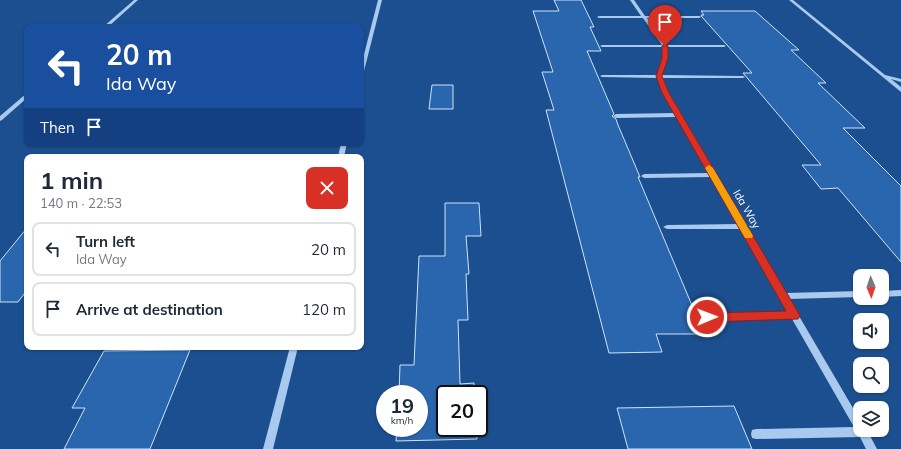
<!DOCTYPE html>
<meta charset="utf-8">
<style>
body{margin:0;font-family:Mulish,sans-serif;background:#f6f6f7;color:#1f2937;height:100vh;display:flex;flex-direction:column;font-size:15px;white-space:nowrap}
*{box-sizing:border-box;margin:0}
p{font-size:13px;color:#747a83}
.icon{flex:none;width:22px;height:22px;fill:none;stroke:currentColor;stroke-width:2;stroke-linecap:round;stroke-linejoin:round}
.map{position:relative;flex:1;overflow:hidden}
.side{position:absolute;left:24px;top:154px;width:340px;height:196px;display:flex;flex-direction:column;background:#fff;border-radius:8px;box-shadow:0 1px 3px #0004}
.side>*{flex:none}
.top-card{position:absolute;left:24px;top:24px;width:340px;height:122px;border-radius:8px;box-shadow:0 1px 3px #0004;background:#1a4fa0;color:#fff;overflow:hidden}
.needle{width:26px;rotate:178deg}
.fabs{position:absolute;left:853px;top:269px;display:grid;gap:8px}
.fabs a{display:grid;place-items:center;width:36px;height:36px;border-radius:8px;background:#fff;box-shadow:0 1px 3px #0004;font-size:20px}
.speed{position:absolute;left:376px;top:385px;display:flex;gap:8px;font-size:20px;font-weight:700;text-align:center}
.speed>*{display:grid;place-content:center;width:52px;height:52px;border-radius:50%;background:#fff;box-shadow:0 1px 3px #0004;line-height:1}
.speed small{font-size:10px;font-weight:400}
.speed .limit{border:2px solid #111;border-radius:6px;background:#fff;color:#111}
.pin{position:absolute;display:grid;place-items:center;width:34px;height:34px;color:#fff;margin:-41px -17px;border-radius:50% 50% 50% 0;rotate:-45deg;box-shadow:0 0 4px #0007}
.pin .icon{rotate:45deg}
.me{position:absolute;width:44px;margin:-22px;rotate:89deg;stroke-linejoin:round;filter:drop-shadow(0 0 3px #0008)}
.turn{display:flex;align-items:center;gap:14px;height:84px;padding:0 16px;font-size:18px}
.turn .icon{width:52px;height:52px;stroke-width:2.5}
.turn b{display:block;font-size:28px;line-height:34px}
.then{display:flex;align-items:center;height:38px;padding:0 16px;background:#0003;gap:8px;font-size:15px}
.round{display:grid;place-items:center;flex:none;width:42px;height:42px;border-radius:8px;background:#f6f6f7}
.summary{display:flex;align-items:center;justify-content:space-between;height:68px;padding:0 16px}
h1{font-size:24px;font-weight:700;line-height:30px}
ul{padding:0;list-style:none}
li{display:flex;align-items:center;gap:12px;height:54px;margin:0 8px 6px;padding:0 8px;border:2px solid #e0e1e3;border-radius:8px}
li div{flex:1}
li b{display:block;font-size:15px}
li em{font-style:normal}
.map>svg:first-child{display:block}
.building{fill:#2a66ad;stroke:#cfe3fa}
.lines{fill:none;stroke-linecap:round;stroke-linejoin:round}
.minor{fill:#a9c9ee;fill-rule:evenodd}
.route{fill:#d93025;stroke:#8d1f18}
.slow{fill:#f59e0b}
.labels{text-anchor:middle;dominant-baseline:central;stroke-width:4;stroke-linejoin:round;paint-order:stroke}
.street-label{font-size:11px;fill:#fff;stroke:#1b4f8f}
</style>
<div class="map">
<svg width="901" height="449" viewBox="0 0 901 449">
<rect width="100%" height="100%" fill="#1b4f8f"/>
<g class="building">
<polygon points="554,0 581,0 594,27 590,27 601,51 587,51 614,114 612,116 616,119 618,125 640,177 638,177 704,334 656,334 662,352 609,353 546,110 554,110 542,72 553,72 533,11 559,11"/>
<polygon points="701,11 755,11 799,50 791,50 826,83 818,83 865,128 843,128 901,186 901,262 838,188 821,189 802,165 821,165 743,73 752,73 702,17 701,15 704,15"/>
<polygon points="432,85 453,85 453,109 429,109"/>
<polygon points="445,203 479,203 481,236 466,236 469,274 466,274 468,320 458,320 460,384 474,383 474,394 445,394 445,428 476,428 477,439 396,441 397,428 419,428 419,394 399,394 400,365 414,365 419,256 445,256"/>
<polygon points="27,228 27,290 18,302 0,302 0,261"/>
<polygon points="190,350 150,449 64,449 85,408 72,408 104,351"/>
<polygon points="734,406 752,449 628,449 617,408"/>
</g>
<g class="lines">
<g class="minor">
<polygon points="134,0 138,0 108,27 103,27"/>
<polygon points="378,0 382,0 363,75 361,76 361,66"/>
<polygon points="630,0 634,0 645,16 700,16 701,17 699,18 647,18 666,45 724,45 726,46 724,47 667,47 667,58 662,75 743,76 745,77 743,78 662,78 669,93 786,293 860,291 860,297 789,299 860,420 860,430 867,430 877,449 866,449 860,437 756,439 752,438 751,434 752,430 756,429 854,427 792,319 707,320 704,319 703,317 704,315 707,314 788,313 740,229 667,229 663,227 667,225 738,224 711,177 644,178 641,176 644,174 709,173 677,117 616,118 613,116 616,114 675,113 663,93 657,78 602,77 600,76 602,75 657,75 663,58 663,47 602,47 600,46 602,45 662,45 643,18 599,18 597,17 599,16 641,16"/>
<polygon points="789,0 793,0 885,75 901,79 901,82 891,79 901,87 901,92"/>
<polygon points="27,93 27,98 2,120 0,121 0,116"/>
<polygon points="341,143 347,143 344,157 338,157"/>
<polygon points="901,290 901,296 882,297 882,291"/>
<polygon points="290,347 298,347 273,449 263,449"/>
</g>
</g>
<polygon class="route" points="665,44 668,46 668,58 662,76 669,93 798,312 800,316 798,319 707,322 703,320 701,317 703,314 707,313 786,311 662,93 656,76 662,58 662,46"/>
<polygon class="slow" points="709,165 713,168 752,234 753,236 752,238 745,238 705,168"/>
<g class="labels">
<g class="street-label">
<text transform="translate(747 209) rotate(60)">Ida Way</text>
</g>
</g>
</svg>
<div class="fabs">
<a><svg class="needle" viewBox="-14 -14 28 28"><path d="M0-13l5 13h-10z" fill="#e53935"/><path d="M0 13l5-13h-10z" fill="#747a83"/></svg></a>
<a><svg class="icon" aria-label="sound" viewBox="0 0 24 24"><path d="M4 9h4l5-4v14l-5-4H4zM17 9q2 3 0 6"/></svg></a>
<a><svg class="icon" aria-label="search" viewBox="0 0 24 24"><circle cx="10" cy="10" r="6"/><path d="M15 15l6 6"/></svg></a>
<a><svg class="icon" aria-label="layers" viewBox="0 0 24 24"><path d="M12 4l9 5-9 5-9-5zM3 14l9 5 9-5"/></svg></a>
</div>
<div class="speed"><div>19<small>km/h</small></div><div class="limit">20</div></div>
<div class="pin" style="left:665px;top:46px;background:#d93025"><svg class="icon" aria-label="arrive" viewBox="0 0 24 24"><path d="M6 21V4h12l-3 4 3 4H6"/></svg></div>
<svg class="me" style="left:707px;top:317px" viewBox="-20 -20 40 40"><circle r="17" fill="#d93025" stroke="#fff" stroke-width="3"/><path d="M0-11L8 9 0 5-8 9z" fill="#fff"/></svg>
<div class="top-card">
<div class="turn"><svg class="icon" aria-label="left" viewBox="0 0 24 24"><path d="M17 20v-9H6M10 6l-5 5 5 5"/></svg><div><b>20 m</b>Ida Way</div></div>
<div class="then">Then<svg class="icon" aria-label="arrive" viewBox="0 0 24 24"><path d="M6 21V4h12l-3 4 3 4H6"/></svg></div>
</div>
<section class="side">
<div class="summary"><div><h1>1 min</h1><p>140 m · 22:53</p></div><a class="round" style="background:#d93025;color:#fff"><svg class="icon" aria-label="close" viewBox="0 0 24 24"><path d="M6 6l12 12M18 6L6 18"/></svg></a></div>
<ul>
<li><svg class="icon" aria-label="left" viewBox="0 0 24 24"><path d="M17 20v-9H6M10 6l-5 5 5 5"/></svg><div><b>Turn left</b><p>Ida Way</p></div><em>20 m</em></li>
<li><svg class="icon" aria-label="arrive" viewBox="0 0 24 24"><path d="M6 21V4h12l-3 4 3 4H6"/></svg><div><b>Arrive at destination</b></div><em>120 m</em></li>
</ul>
</section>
</div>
